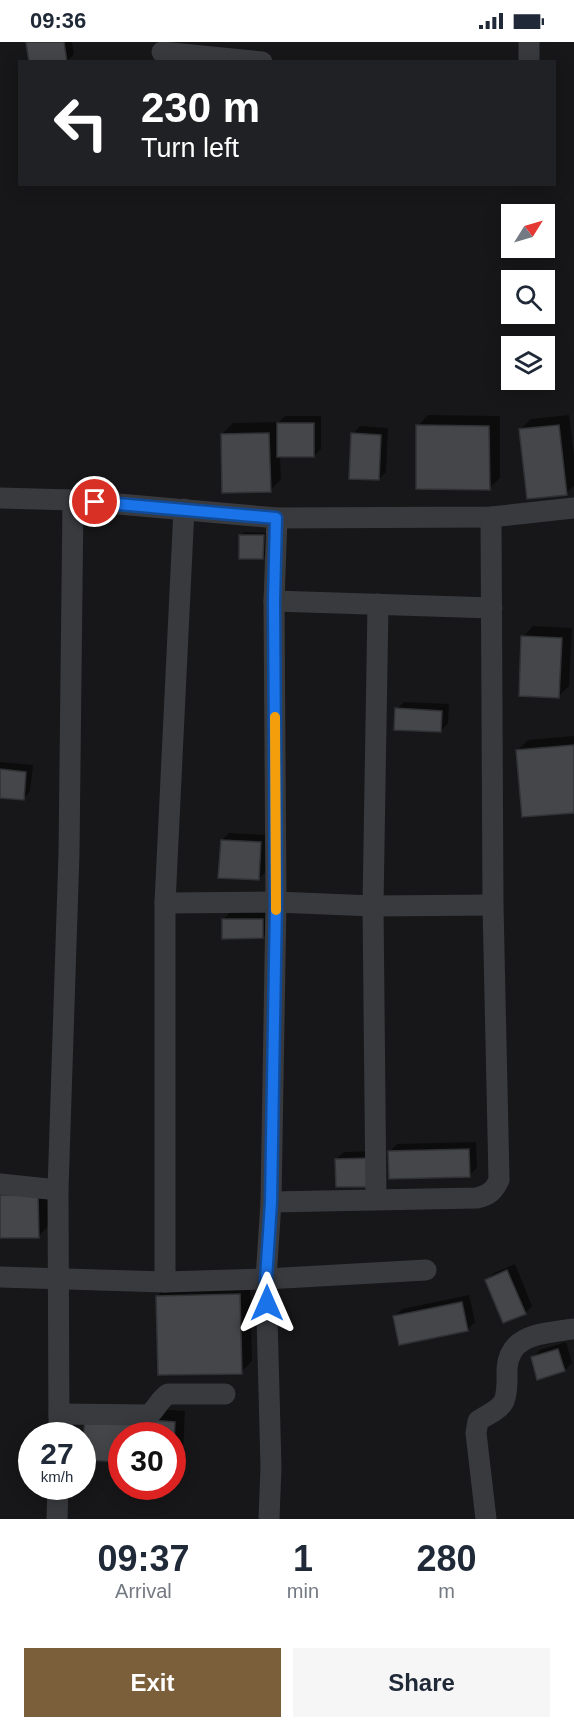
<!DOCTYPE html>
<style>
body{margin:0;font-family:Arial,sans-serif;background:#f6f6f7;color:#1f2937;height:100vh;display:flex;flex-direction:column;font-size:22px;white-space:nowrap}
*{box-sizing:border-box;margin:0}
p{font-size:20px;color:#747a83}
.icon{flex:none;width:33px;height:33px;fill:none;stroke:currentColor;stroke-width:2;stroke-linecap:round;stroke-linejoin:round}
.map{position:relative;height:1477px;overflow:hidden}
.drawer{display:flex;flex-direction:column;background:#fff;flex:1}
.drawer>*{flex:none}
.hud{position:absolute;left:18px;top:18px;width:538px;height:126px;border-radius:0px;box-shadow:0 3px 15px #0003;background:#202124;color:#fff;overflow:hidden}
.needle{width:39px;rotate:53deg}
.controls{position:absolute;left:501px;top:162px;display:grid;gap:12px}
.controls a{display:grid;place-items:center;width:54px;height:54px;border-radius:0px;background:#fff;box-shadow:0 3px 15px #0003;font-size:30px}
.speed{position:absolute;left:18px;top:1380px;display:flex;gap:12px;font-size:30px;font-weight:700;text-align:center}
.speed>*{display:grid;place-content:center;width:78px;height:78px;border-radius:50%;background:#fff;box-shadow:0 3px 15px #0003;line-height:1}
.speed small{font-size:15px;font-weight:400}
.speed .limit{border:9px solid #d22;background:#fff;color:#111}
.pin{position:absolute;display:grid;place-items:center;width:51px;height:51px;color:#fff;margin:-26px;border:3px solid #fff;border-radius:50%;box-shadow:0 2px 6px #0007}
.me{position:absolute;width:66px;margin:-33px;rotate:0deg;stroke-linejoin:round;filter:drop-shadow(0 0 4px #0008)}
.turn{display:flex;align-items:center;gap:21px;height:126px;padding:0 24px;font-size:27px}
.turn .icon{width:78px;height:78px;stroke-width:2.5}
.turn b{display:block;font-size:42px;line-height:51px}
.eta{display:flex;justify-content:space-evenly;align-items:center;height:102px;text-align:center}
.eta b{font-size:36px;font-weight:700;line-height:42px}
.cta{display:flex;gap:12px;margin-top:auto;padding:12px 24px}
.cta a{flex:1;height:69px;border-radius:0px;background:#7b5f3a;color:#fff;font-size:24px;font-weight:700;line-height:69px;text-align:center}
.cta a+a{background:#f6f6f7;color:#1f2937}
.status{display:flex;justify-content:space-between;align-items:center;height:42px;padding:0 30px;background:#fff;direction:ltr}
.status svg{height:16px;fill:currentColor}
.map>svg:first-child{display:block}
.shadow{fill:#0007}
.building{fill:#444649;stroke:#313235;stroke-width:1.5}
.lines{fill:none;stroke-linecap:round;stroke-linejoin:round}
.street{stroke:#383a3e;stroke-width:21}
.route-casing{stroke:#114b97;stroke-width:15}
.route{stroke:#1a73e8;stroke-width:10}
.slow{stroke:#f59e0b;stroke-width:10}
</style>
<div class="status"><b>09:36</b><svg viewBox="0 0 49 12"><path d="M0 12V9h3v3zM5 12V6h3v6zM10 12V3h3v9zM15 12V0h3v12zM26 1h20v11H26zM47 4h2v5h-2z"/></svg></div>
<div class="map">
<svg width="574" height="1477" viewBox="0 0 574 1477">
<rect width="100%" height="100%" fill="#171719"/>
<g class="shadow">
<polygon points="27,0 72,0 74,12 67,19"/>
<polygon points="428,373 500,374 500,436 489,446 418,384"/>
<polygon points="569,373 574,414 574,444 566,451 520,388 531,377"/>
<polygon points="285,374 321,374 321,407 314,414 280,414 281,438 270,448 222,392 233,381 279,380"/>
<polygon points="360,384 388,386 386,430 379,437 353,392"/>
<polygon points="244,490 266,491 266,512 263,516 241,494"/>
<polygon points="533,584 572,586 569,644 559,654 523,595"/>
<polygon points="404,660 449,662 448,681 441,689 397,667"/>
<polygon points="574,694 574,769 518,708 528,698"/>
<polygon points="0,720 33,723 30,749 23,757 0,754"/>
<polygon points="229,791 267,793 266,830 258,837 222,798"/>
<polygon points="230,870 270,870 270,887 263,895 223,878"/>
<polygon points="476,1100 477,1126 469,1133 390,1109 397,1102"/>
<polygon points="380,1109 337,1144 336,1117 344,1110"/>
<polygon points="0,1143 49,1143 49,1183 39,1194 0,1195"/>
<polygon points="515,1222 532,1264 525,1271 487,1238 494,1231"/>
<polygon points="250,1242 252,1319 241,1330 158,1254 168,1243"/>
<polygon points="469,1253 475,1280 468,1287 395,1274 402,1267"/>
<polygon points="566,1300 572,1321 565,1328 532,1316 540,1308"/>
<polygon points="97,1363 185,1369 183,1411 172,1422 172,1394"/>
</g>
<g class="building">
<polygon points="26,0 64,0 67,20 29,20"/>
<rect x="277" y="381" width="37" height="34"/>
<polygon points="416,383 489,384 490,448 416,447"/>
<polygon points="559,383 567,453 527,457 519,387"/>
<polygon points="269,391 271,450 222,451 221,392"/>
<polygon points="351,391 381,393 379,438 349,437"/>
<polygon points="239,493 264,493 263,517 239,517"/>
<polygon points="521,594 562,596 559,656 519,654"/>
<polygon points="395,666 442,669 441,690 394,688"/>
<polygon points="574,703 574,771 522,775 516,708"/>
<polygon points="0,727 26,730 24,758 0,756"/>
<polygon points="221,798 261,800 259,838 218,836"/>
<polygon points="222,877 263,877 263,896 222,897"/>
<polygon points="469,1107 470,1135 389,1137 388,1109"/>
<polygon points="373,1116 374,1145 336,1145 335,1117"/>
<polygon points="0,1153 38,1153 39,1196 0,1196"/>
<polygon points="507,1228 526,1272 503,1281 485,1238"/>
<polygon points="240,1252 242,1332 158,1333 156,1254"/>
<polygon points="462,1260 468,1289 399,1303 393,1274"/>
<polygon points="558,1307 565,1329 537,1338 531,1315"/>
<polygon points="85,1373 175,1380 173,1423 172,1394 122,1394 122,1420 82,1418"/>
</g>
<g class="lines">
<g class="street">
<polyline points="162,10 262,20"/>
<polyline points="529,20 529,0"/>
<polyline points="0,456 73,458 277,476 491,475 574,466"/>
<polyline points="274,559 492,566"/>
<polyline points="165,861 276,860 373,864 493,863"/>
<polyline points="0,1142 58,1148"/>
<polyline points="376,1157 373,864 378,562"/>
<path d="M 271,1160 L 477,1156 C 489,1153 494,1149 499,1138 L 493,863 L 491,475"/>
<polyline points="0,1235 165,1240 266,1237 426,1228"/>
<polyline points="165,1240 165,861 184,467"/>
<path d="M 59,1372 L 149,1373 C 157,1366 159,1358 168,1352 L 225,1352"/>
<polyline points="59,1394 58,1148 69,811 73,458"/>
<polyline points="57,1477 58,1444"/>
<polyline points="269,1477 271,1425 266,1237 271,1160 276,860 274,559 277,476"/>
<path d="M 486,1477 L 476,1391 L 478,1379 C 486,1373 499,1369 504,1359 C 508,1350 507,1337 507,1327 C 509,1291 544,1292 572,1287"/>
</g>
</g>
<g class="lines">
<defs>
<polyline id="route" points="95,460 276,476 274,559 276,860 271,1160 266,1237 267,1261"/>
</defs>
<use href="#route" class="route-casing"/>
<use href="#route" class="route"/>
<polyline class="slow" points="275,675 276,868"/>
</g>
</svg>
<div class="controls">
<a><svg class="needle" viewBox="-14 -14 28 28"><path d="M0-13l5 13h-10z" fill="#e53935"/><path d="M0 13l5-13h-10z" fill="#747a83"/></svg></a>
<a><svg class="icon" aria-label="search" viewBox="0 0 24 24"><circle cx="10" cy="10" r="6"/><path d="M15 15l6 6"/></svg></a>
<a><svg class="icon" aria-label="layers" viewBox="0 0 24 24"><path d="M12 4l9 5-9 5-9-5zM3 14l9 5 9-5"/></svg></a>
</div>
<div class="speed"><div>27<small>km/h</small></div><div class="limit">30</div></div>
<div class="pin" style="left:95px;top:460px;background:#d93025"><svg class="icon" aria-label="arrive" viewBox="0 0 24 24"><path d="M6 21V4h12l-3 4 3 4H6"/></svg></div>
<svg class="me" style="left:267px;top:1261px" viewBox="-20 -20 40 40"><path d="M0-17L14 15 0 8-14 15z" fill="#1a73e8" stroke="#fff" stroke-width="4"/></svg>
<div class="hud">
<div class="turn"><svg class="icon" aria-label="left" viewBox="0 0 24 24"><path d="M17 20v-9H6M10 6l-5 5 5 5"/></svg><div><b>230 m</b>Turn left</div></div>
</div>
</div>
<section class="drawer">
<div class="eta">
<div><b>09:37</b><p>Arrival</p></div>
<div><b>1</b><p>min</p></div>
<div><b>280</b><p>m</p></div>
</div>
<div class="cta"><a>Exit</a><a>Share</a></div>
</section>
